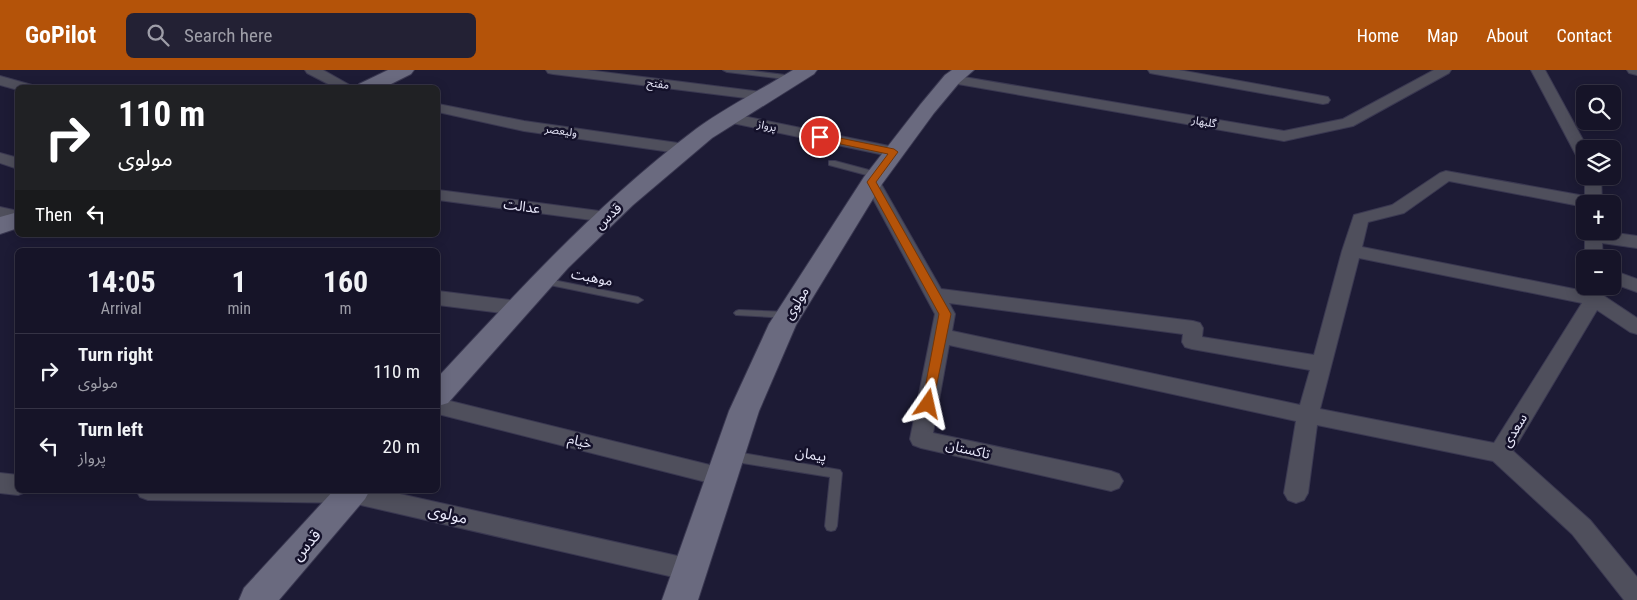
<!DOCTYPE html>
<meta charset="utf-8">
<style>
body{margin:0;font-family:"Roboto Condensed","Noto Sans Arabic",sans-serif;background:#232134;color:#f1f3f6;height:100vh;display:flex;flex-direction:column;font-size:19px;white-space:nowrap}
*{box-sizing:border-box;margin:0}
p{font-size:16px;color:#9e9ea8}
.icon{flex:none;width:28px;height:28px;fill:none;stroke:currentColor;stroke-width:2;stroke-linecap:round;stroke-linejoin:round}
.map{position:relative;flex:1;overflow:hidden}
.drawer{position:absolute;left:15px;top:178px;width:425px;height:245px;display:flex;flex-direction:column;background:#161428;border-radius:8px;box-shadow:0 2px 12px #0003,0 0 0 1px #353345}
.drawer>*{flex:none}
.hud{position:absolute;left:15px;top:15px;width:425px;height:152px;border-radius:8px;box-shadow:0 2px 12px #0003,0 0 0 1px #353345;background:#202124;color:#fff;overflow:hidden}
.controls{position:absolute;left:1576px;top:15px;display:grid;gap:10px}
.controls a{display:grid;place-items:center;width:45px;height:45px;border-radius:8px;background:#161428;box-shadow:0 2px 12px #0003,0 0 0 1px #353345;font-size:25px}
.pin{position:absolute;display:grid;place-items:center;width:42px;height:42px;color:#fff;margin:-21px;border:2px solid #fff;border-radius:50%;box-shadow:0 1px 5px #0007}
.me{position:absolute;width:55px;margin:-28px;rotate:11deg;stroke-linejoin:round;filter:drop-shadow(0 0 4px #0008)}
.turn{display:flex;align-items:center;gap:18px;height:105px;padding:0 20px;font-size:22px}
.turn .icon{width:65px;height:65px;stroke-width:2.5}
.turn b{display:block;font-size:35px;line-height:42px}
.then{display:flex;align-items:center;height:48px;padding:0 20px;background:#0003;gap:10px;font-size:19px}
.eta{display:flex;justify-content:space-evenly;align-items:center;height:85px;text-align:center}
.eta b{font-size:30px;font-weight:700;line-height:35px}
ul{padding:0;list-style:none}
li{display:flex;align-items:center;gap:15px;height:75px;padding:0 20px;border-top:1px solid #353345}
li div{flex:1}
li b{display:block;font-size:19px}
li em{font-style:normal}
header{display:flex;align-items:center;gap:30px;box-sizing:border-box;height:70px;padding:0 25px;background:#b45309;color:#fff}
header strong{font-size:24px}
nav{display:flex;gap:28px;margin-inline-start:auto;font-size:18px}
.search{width:350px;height:45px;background:#232134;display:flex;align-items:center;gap:12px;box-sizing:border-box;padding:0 18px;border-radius:8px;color:#9e9ea8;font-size:19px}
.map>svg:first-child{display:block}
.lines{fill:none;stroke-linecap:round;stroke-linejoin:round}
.lane-casing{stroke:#3a3851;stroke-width:2}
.street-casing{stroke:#3a3851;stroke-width:2}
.secondary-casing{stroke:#3a3851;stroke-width:2}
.lane{fill:#4f4f5c;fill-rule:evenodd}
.street{fill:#4f4f5c;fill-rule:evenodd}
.secondary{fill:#6a6a7f;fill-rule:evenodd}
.route{fill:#b45309;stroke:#753606}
.labels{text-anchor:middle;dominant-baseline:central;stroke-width:5;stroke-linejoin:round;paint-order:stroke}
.far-street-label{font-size:11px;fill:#e9e9fb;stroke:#14112a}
.street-label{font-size:14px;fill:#e9e9fb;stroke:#14112a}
.near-street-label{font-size:16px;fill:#e9e9fb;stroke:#14112a}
</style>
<header>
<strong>GoPilot</strong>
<div class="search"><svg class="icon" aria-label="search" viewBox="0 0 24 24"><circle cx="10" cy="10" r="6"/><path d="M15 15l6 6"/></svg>Search here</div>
<nav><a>Home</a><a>Map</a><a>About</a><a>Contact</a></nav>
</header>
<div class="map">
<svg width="1637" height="530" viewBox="0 0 1637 530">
<rect width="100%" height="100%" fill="#1d1b35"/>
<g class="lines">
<defs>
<g id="lane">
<polygon points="723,0 745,0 793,6 797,8 793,10 727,2"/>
<polygon points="829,91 835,91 880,103 881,105 880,107 874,107 829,95"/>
<polygon points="543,208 638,227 643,230 638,233 540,213 538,211 540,209"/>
<polygon points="739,240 788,242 793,245 788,248 736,245 734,243 736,241"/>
<polygon points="730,381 840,400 842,403 837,456 835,460 831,461 827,460 825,456 830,407 730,391 726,389 724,386 726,383"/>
</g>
<g id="street">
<polygon points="305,0 323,0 355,18 336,18 307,3"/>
<polygon points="546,0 587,0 762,22 767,23 769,26 767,29 762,30 553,4 548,3"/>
<polygon points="1148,0 1179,0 1323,26 1328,27 1330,30 1328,33 1323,34 1155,4 1150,3"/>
<polygon points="1434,0 1451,0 1449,3 1353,56 1284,71 952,13 947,12 945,9 947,6 952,5 1284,61 1343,49"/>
<polygon points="1531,0 1545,0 1588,79 1585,79 1585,92 1579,90 1577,87"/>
<polygon points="1627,0 1637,0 1637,5 1629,3"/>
<polygon points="0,6 32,15 34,18 18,18 18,20 0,15"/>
<polygon points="438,34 524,51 685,74 691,76 693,79 691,82 685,84 524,61 438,42"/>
<polygon points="728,43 894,77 900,79 902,82 900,85 894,87 723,51 720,48 723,45"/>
<polygon points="0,83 18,88 18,99 0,93"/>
<path d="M 1446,101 L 1585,126 L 1585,106 L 1601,106 L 1602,134 L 1585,134 L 1585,137 L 1449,111 L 1404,143 L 1368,152 L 1362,177 L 1584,221 L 1585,215 L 1603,216 L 1604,226 L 1637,248 L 1637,264 L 1630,262 L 1597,240 L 1513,381 L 1590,450 L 1637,507 L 1637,530 L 1624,530 L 1572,464 L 1493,391 L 1317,355 L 1308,423 L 1304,430 L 1296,433 L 1288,430 L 1284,423 L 1296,351 L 949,275 L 933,363 L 1111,401 L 1119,404 L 1123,411 L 1119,418 L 1111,421 L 921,378 L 913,375 L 910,369 L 935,244 L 864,112 L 866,108 L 878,108 L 880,112 L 941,219 L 1193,251 L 1200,253 L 1203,258 L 1202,267 L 1314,285 L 1342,181 L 1354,145 L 1392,135 L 1440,103 ZM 1359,188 L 1582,233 L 1494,373 L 1320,339 ZM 949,233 L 1183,264 L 1182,272 L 1185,277 L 1192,279 L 1310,300 L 1300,335 L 952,261 L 955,244 Z"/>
<polygon points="438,120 607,142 613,143 616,147 613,151 607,152 438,130"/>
<polygon points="0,137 18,141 18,151 0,147"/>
<polygon points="1585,160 1585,161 1602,161 1637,166 1637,178 1602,173 1603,189 1585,189"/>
<polygon points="1612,200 1637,209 1637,222 1612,213"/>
<polygon points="438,221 517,231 524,233 527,238 524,243 517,245 438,235"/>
<polygon points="438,328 722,398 730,400 734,407 730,414 722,416 438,344"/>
<polygon points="0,403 18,405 18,420 27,420 26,422 18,425 0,423"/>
<polygon points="136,420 382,420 691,489 700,492 704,500 700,508 691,511 352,433 148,430 140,427"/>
</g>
<g id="secondary">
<polygon points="388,0 414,0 411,4 383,18 356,18 359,14"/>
<path d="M 793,0 L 817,0 L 814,4 L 712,68 L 633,135 L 568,198 L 448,333 L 438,336 L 438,307 C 519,220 600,131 696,59 C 725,38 762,19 793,0 Z"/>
<polygon points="952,0 974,0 959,13 934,43 882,114 796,255 759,341 698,530 662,530 729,341 769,254 864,107 920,35 945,5"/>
<polygon points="18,142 18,158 0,164 0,147"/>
<polygon points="334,420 370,420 365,429 279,530 239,530 244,518"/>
</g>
</defs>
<use href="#lane" class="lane-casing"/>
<use href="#street" class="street-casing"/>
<use href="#secondary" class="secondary-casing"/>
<use href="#lane" class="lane"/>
<use href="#street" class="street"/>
<use href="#secondary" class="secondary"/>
</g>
<polygon class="route" points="820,64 894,79 898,82 876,112 951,244 932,338 923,338 922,334 939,244 867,112 888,84 817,69 817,65"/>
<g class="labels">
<g class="far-street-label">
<text transform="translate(658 14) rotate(7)">مفتح</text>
<text transform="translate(1204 52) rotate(10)">گلبهار</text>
<text transform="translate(767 56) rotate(12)">پرواز</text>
<text transform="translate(561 61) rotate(8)">ولیعصر</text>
</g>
<g class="street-label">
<text transform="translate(522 136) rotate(8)">عدالت</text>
<text transform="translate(608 146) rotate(-43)">قدس</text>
<text transform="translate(592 207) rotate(11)">موهبت</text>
<text transform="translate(796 233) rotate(-58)">مولوی</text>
<text transform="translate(1514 360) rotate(-59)">سعدی</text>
<text transform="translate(580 371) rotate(14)">خیام</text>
<text transform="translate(968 379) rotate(13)">تاکستان</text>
<text transform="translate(811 384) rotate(9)">پیمان</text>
</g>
<g class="near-street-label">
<text transform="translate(448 444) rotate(13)">مولوی</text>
<text transform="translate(306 475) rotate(-49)">قدس</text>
</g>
</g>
</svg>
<div class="controls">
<a><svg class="icon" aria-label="search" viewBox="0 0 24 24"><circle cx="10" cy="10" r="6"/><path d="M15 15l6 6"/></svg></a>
<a><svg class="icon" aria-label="layers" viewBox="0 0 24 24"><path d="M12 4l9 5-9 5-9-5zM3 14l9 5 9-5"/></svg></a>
<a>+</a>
<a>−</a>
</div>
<div class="pin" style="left:820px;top:67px;background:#d93025"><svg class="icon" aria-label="arrive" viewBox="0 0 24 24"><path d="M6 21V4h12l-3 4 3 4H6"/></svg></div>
<svg class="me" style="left:928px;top:334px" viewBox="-20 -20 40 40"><path d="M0-17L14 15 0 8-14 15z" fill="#b45309" stroke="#fff" stroke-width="4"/></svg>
<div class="hud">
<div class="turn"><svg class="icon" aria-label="right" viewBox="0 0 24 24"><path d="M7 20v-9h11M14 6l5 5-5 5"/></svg><div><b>110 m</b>مولوی</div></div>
<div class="then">Then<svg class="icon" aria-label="left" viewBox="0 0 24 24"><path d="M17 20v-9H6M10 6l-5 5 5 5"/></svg></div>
</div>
<section class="drawer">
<div class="eta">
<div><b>14:05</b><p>Arrival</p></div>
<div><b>1</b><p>min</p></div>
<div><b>160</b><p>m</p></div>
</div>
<ul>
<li><svg class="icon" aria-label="right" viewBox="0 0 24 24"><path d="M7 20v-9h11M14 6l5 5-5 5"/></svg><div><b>Turn right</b><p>مولوی</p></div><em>110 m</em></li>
<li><svg class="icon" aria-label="left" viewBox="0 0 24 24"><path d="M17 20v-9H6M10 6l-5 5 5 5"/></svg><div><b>Turn left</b><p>پرواز</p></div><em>20 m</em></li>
</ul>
</section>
</div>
